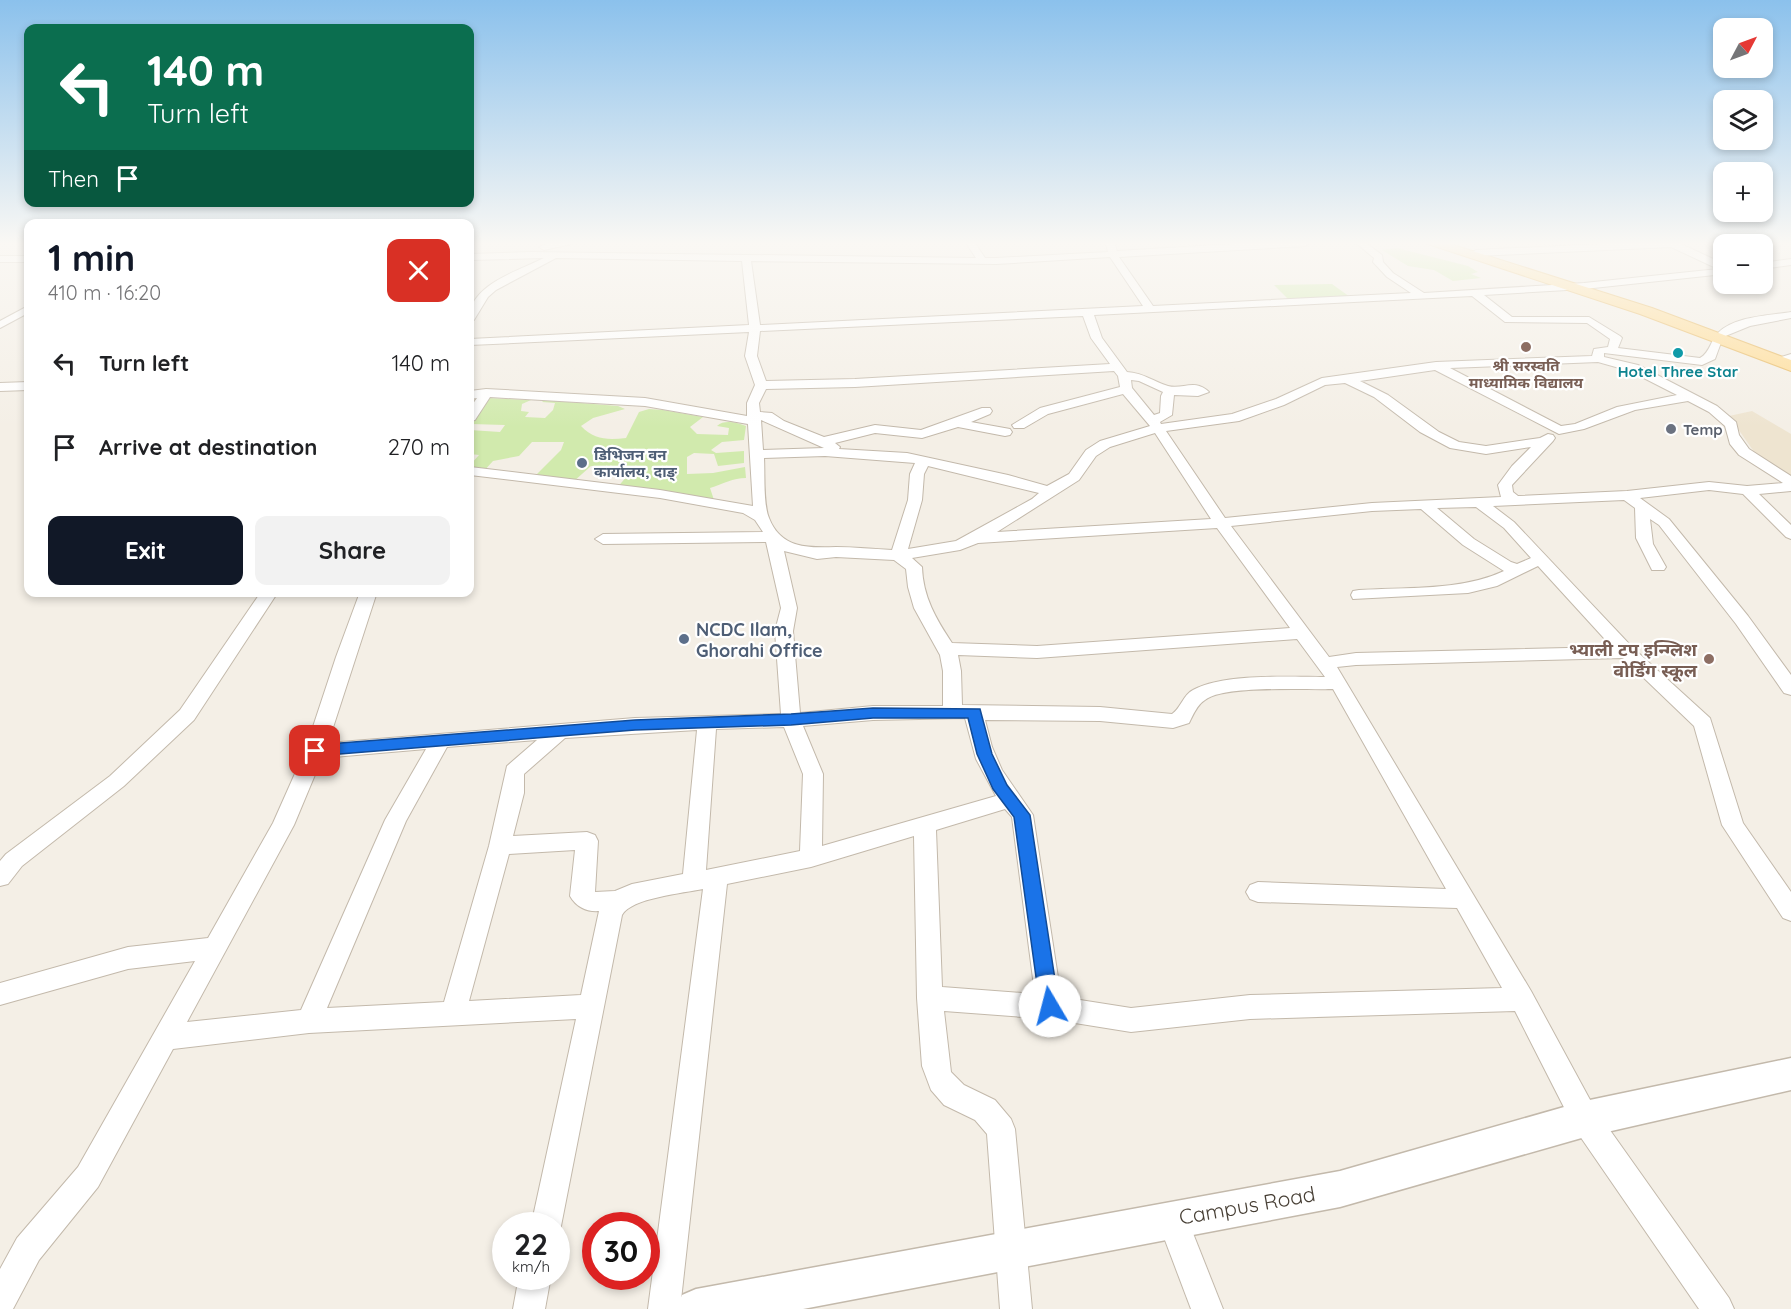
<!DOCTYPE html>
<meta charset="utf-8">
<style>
body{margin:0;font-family:Quicksand,"Noto Sans Devanagari",sans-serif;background:#f2f2f2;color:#202124;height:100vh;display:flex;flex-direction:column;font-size:22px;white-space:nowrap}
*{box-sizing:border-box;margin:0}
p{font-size:20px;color:#757577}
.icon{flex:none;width:33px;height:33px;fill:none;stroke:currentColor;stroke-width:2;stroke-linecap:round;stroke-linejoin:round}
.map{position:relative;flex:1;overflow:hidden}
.side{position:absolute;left:24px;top:219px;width:450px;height:378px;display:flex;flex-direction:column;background:#fff;border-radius:12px;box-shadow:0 3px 9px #0003}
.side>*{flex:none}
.guide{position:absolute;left:24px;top:24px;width:450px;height:183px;border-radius:12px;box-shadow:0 3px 9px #0003;background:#0b6e4f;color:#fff;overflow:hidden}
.needle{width:39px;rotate:49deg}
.controls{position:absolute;left:1713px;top:18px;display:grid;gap:12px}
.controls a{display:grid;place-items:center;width:60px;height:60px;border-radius:12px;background:#fff;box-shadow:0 3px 9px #0003;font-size:30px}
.speed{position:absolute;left:492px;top:1212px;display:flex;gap:12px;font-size:30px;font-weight:700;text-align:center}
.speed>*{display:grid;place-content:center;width:78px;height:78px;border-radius:50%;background:#fff;box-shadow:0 3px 9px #0003;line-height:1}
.speed small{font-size:15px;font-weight:400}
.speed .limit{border:9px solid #d22;background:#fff;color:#111}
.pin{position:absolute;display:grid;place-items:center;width:51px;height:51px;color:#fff;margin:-26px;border-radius:12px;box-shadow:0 3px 9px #0006}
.me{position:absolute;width:66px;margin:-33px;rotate:352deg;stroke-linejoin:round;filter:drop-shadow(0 0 4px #0008)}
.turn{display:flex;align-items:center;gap:21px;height:126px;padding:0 24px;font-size:27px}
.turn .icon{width:78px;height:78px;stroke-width:2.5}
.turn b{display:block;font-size:42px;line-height:51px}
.then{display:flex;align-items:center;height:57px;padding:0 24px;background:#0003;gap:12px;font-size:22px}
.round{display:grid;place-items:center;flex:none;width:63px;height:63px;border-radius:12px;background:#f2f2f2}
.headline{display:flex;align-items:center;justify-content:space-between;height:102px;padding:0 24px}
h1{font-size:36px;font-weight:800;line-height:45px;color:#111827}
.primary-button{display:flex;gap:12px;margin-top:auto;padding:12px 24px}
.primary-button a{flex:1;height:69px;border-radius:12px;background:#111827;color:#fff;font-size:24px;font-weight:800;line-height:69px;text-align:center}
.primary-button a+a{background:#f2f2f2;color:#202124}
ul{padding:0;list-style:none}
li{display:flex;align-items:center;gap:18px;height:84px;padding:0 24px}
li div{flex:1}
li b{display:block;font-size:22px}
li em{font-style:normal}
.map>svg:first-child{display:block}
.education{fill:#eee4d0}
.green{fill:#d1eaad}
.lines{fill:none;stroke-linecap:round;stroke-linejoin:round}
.minor-casing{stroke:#c3b9ab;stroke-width:2}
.tertiary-casing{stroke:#c3b9ab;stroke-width:3}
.primary-casing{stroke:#e8b960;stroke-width:2}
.minor{fill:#fff;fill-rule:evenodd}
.tertiary{fill:#fff;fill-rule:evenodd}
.primary{fill:#ffdc94;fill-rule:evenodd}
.route{fill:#1a73e8;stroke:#114b97;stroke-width:1.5}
.education-dot{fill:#8d6e63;stroke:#fff;stroke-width:2}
.culture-dot{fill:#0f9aa8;stroke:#fff;stroke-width:2}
.worship-dot{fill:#6b7280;stroke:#fff;stroke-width:2}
.service-dot{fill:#5c6f8a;stroke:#fff;stroke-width:2}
.labels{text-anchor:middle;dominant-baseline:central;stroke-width:4.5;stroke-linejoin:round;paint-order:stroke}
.far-education-label{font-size:15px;font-weight:bold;fill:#785e54;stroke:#fff}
.far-culture-label{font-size:15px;font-weight:bold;fill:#0d838f;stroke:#fff}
.far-worship-label{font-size:15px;font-weight:bold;fill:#5b616d;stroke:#fff;text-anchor:start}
.far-service-label{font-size:15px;font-weight:bold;fill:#4e5e75;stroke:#fff;text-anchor:start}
.service-label{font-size:18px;font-weight:bold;fill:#4e5e75;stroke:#fff;text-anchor:start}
.education-label{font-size:18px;font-weight:bold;fill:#785e54;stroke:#fff;text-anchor:end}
.near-street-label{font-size:21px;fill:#473f35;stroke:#fff}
</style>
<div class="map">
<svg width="1791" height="1309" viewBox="0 0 1791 1309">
<rect width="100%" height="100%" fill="#f4efe6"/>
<polygon class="education" points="1752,411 1791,434 1791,479 1757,456 1729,416"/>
<g class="green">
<polygon points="1397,248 1468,266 1478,272 1471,274 1481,278 1453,281 1434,270 1408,266 1382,250"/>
<polygon points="1332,284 1350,297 1289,300 1274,285"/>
<path d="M 488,398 L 531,400 L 522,404 L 521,411 L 529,412 L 525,417 L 545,418 L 553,410 L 555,403 L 542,402 L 544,400 L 618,406 L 625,409 L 593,418 L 581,426 C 594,440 608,440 626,438 L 639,412 L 649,409 L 663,410 L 703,417 L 690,427 L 697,434 L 728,435 L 729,428 L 717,426 C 725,419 737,423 746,426 L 744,440 L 722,442 L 711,450 L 716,453 L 744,451 L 744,463 L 718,466 L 714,454 L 694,453 L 687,457 L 687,474 L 713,473 L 745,467 L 746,478 C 733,478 723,484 710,488 L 715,503 L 616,489 L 633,469 L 591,466 L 573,482 L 534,477 L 561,450 L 564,442 L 532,442 L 519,456 L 493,461 L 483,472 L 470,469 L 470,465 L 479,455 L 470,454 L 470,430 L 500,432 L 505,425 L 471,424 Z"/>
</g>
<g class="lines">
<defs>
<g id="minor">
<polygon points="549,243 576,243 544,250 539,247"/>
<path d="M 966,243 L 975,243 L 985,258 L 996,258 L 1108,252 L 1106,243 L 1114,243 L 1117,251 L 1250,243 L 1309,243 L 1305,246 L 1119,257 L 1153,306 L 1411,293 L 1387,277 L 1373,262 L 1374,258 L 1356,243 L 1366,243 L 1382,255 L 1383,262 L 1393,273 L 1424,293 L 1584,283 L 1718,269 L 1671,247 L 1476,256 L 1471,253 L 1476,250 L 1623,243 L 1679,243 L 1724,264 L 1724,274 L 1584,289 L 1484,295 L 1512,317 L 1589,317 L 1620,336 L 1622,338 L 1618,348 L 1700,358 C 1710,353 1711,339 1718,333 C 1735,316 1768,316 1791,312 L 1791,318 L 1750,326 L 1723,337 L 1715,359 L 1702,365 L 1604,353 L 1604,357 L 1638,365 L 1717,406 L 1736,422 L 1739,435 L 1749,449 L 1791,476 L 1791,491 L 1759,494 L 1791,525 L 1791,539 L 1786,537 L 1743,494 L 1709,490 L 1640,498 L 1669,519 L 1748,616 L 1791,675 L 1791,695 L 1784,693 L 1736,624 L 1659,525 L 1650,519 L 1653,544 L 1666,567 L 1664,570 L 1652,570 L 1636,538 L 1635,508 L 1624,500 L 1493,506 L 1514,522 L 1633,648 L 1710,718 L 1743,823 L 1791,892 L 1791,921 L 1783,918 L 1722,825 L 1694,726 L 1623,658 L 1356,665 L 1337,667 L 1531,991 L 1595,1109 L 1729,1298 L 1734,1309 L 1699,1309 L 1575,1129 L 1515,1011 L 1250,1019 L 1131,1032 L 1050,1019 L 944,1011 L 951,1072 L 964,1085 L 995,1100 L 1011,1119 L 1015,1129 L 1032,1309 L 1000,1309 L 987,1134 L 975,1120 L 944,1105 L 931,1090 L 922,1066 L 917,998 L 914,836 L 811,867 L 727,884 L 680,1309 L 648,1309 L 703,889 C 684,893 631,898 622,915 L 561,1226 L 557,1237 L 556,1226 L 531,1226 L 576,1019 L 309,1033 L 173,1049 L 98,1187 L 39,1260 L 13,1309 L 0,1309 L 0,1269 L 17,1238 L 78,1167 L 195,961 L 128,969 L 0,1005 L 0,983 L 128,947 L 208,938 L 273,823 L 305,751 L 336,657 L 360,592 L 377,592 L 328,743 L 635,718 L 781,714 L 775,631 L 781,608 L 766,542 L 603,544 L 595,539 L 603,534 L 763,532 L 755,520 L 743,513 L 660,498 L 470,475 L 470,467 L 660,490 L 753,506 L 748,424 L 645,406 L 490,397 L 475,420 L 470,421 L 470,408 L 477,398 L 470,399 L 470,391 L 486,389 L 645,398 L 747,416 L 747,403 L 755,385 L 745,356 L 749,332 L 470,345 L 470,339 L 749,325 L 742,261 L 556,258 L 496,290 L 488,297 L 474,320 L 470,321 C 466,286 518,271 544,258 L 470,260 L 470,254 L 531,252 L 976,258 ZM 1110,257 L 1143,306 L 760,325 L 751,261 L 996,264 ZM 1472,296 L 1505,322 L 1587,323 L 1610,339 L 1608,347 L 1594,349 L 1592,356 L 1436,362 L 1322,378 L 1276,399 L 1232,414 L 1161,424 L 1160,422 L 1172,415 L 1174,395 L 1198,396 L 1209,392 C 1194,378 1183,390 1168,386 C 1154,382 1144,373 1127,372 L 1102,338 L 1094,315 ZM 1083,316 L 1091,338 L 1110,364 L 855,379 L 766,381 L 757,356 L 760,331 ZM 1598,362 L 1630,371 L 1677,395 L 1617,407 L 1575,424 L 1561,426 L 1450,368 ZM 1435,370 L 1559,434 L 1584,429 L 1635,410 L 1688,401 L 1709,412 L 1725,426 L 1730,444 L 1739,455 L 1783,483 L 1747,486 L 1709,482 L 1627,491 L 1518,496 L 1513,492 L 1512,485 L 1553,441 L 1555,438 L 1553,435 L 1548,434 L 1540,438 L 1486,446 L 1459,442 L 1439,432 L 1388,395 L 1360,381 ZM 1114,371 L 1118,376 L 1120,387 L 1040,408 L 1012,425 L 1014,428 L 1024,428 L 1048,414 L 1123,394 L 1150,426 L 1100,441 L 1086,450 L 1069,474 L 1047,486 L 1008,475 L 907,453 L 839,449 L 840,447 L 835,443 L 875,433 L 922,438 L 958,427 L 1005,436 L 1010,435 L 1012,432 L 1010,429 L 971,422 L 990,414 L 992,411 L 990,408 L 982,408 L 921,430 L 875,425 L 824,437 L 784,421 L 772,413 L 760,412 L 759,403 L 766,389 L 855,387 ZM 1131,380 L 1139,381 L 1163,392 L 1161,396 L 1160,413 L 1154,415 L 1132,388 ZM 1345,383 L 1374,397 L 1420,432 L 1450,448 L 1486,454 L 1531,447 L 1512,466 L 1498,485 L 1501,497 L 1372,503 L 1225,518 L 1166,431 L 1239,421 L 1284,405 L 1325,385 ZM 761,420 L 824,448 L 763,450 ZM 1155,433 L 1211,519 L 997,532 L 1079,480 L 1096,456 L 1110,447 ZM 825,456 L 915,463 L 910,474 L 908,500 L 892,550 C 873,549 854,547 836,547 C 809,548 781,549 769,518 C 763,504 765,474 764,458 ZM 928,466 L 1039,493 L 1032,499 L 956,541 L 908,549 L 922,500 L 924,474 ZM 1476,507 L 1504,528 L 1531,558 L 1517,564 L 1511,562 L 1474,539 L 1437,508 ZM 1421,509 L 1463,545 L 1504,571 C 1461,591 1406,587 1359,590 L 1353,591 L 1351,595 L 1353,599 L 1468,593 L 1497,586 L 1538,566 L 1612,647 L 1356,653 L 1329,657 L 1231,526 L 1372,511 ZM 1217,528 L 1290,628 L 1037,646 L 952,643 C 936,619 923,597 922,567 L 912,558 L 960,550 L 978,543 ZM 784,551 L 817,559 L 836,557 L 894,560 L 906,569 L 908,587 L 914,608 L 940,655 L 943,671 L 943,706 L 873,706 L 800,713 L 793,631 L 797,608 ZM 1297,639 L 1325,677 C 1290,677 1224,673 1193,690 C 1183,695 1181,708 1172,714 L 1100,707 L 962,705 L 961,671 L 958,655 L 1037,658 ZM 1333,689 L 1446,889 L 1258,882 L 1250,885 L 1246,892 L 1250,899 L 1258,902 L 1457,908 L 1502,988 L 1250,995 L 1131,1008 L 1061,997 L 1033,815 L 1002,770 L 992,747 L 985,720 L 1100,721 L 1173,728 L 1189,723 C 1193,715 1197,705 1205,700 C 1224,685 1306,690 1333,689 ZM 965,718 L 976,759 L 996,796 L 822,846 L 823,774 L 803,726 L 873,720 ZM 784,727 L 803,774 L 800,851 L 706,870 L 716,729 ZM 697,730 L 683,874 L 632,884 L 615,891 L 595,892 L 598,841 L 595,835 L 587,832 L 513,836 L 524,793 L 524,774 L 565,738 ZM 537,740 L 507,766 L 489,846 L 444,1002 L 327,1008 L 406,821 L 447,747 ZM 426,749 L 385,820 L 301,1010 L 187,1022 L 294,825 L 322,758 ZM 1005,809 L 1012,817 L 1035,994 L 942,987 L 936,830 ZM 575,850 L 570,896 C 576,907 587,912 599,911 L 581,995 L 469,1001 L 509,854 Z"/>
<rect x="0" y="256" width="28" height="6"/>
<polygon points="1791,259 1791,265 1762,269 1762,263"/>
<polygon points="28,306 28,313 0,328 0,321"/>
<polygon points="1791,354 1791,360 1784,361 1778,358"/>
<polygon points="28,382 28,390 0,391 0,383"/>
<polygon points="261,592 278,592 194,720 124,786 22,866 8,884 0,886 0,861 6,854 110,776 180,710"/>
<polygon points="1172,1204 1183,1208 1223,1309 1191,1309 1157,1219 1161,1208"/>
<polygon points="519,1276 551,1276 545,1309 513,1309"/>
</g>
<polygon id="tertiary" points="1791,1058 1791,1090 1585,1137 1340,1207 803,1309 676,1309 682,1295 696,1289 1340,1171 1585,1101"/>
<polygon id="primary" points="1425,243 1447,243 1652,308 1791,360 1791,371 1640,314"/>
</defs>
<use href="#minor" class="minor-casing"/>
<use href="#tertiary" class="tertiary-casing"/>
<use href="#primary" class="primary-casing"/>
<use href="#minor" class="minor"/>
<use href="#tertiary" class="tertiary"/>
<use href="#primary" class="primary"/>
</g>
<linearGradient id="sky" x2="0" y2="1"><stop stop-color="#8bc1ec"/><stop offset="0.57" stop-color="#faf8f4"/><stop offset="1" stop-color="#faf8f4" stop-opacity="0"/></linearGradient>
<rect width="1791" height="427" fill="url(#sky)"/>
<polygon class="route" points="873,708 980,709 992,754 1007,785 1030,815 1059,1006 1056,1013 1050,1015 1043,1013 1040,1006 1014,817 993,789 977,754 968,718 873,718 791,725 635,730 315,756 309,755 307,751 309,747 315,745 635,720 791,714"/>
<g class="education-dot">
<circle cx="1526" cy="347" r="6"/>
<circle cx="1709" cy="659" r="6"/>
</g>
<circle class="culture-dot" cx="1678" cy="353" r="6"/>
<circle class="worship-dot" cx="1671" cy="429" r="6"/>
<g class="service-dot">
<circle cx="582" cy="463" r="6"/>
<circle cx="684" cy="639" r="6"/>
</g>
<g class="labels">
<g class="far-education-label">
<text x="1526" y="365">श्री सरस्वति<tspan x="1526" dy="17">माध्यामिक विद्यालय</tspan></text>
</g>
<g class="far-culture-label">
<text x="1678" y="371">Hotel Three Star</text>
</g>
<g class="far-worship-label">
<text x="1683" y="429">Temp</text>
</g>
<g class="far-service-label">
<text x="594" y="454">डिभिजन वन<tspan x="594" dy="17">कार्यालय, दाङ्</tspan></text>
</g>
<g class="service-label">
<text x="696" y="629">NCDC Ilam,<tspan x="696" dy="21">Ghorahi Office</tspan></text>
</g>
<g class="education-label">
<text x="1697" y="649">भ्याली टप इन्ग्लिश<tspan x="1697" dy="21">वोर्डिंग स्कूल</tspan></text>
</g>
<g class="near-street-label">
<text transform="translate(1247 1205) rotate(-10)">Campus Road</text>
</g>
</g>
</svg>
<div class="controls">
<a><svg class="needle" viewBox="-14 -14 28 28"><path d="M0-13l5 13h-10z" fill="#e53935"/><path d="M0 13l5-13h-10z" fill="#757577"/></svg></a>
<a><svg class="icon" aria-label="layers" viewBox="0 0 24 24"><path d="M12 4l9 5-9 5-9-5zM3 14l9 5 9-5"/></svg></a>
<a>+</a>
<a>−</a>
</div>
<div class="speed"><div>22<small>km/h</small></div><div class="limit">30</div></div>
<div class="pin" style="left:315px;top:751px;background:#d93025"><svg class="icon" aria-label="arrive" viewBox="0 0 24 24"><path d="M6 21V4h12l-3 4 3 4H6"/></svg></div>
<svg class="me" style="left:1050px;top:1006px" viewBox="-20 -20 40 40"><circle r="19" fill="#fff"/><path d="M0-13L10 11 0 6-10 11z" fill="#1a73e8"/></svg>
<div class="guide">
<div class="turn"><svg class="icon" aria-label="left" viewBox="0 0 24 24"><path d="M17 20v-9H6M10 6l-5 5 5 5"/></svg><div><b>140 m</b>Turn left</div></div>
<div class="then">Then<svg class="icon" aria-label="arrive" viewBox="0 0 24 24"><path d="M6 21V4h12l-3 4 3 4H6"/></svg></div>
</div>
<section class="side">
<div class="headline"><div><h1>1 min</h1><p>410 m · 16:20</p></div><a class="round" style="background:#d93025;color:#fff"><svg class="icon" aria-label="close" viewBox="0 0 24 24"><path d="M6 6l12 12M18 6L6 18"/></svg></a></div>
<ul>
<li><svg class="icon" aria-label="left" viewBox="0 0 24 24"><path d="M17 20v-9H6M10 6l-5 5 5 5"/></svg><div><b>Turn left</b></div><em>140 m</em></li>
<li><svg class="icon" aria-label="arrive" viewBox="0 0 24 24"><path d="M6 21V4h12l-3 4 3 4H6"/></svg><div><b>Arrive at destination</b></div><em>270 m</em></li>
</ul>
<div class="primary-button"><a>Exit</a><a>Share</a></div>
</section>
</div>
